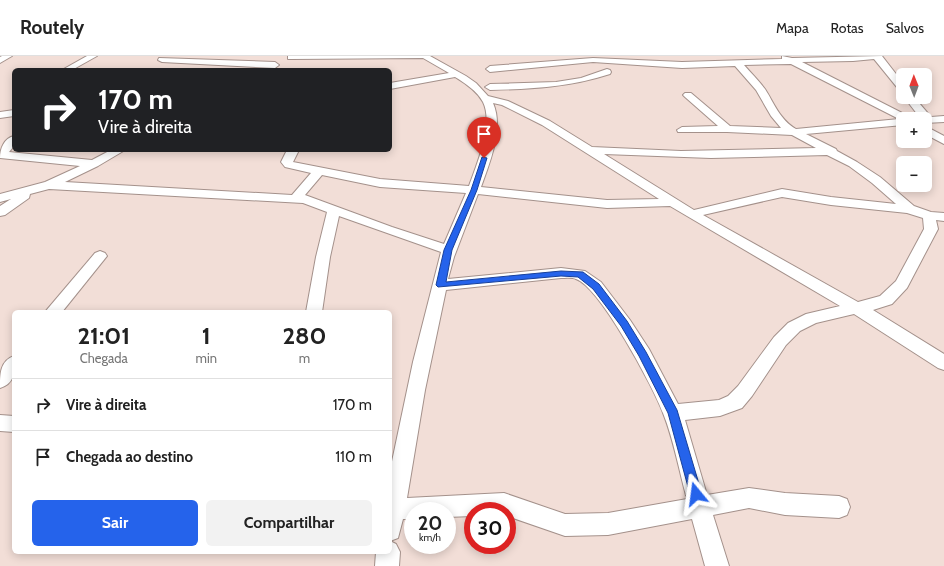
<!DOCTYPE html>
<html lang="pt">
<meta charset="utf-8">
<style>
body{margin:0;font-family:Cabin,sans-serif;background:#f2f2f2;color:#222;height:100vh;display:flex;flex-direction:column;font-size:15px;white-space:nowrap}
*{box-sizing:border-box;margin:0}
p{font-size:13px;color:#767676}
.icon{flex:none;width:22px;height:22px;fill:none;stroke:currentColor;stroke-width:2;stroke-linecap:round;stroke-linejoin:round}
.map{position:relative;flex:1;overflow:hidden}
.drawer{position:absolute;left:12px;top:254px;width:380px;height:244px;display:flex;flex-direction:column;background:#fff;border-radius:6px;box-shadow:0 2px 10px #0003}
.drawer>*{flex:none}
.banner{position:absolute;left:12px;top:12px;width:380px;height:84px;border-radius:6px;box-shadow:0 2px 10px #0003;background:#202124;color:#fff;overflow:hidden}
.needle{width:26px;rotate:359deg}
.controls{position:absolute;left:896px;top:12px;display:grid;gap:8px}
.controls a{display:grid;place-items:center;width:36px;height:36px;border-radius:6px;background:#fff;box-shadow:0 2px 10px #0003;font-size:20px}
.speed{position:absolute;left:404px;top:446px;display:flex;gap:8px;font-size:20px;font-weight:700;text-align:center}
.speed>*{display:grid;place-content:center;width:52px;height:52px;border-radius:50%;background:#fff;box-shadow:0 2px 10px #0003;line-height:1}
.speed small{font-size:10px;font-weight:400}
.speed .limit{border:6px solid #d22;background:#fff;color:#111}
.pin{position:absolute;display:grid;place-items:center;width:34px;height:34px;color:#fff;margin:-41px -17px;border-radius:50% 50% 50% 0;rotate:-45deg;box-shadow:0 0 4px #0007}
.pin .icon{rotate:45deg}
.me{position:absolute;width:44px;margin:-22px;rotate:344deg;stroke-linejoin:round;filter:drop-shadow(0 0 3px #0008)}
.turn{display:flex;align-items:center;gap:14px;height:84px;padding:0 20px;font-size:18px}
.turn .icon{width:52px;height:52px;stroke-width:2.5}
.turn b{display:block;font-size:28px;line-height:34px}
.eta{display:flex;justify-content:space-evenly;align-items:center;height:68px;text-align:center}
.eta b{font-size:24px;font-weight:800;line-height:28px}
.cta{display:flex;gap:8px;margin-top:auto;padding:8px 20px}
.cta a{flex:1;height:46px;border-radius:6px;background:#2563eb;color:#fff;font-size:16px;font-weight:800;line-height:46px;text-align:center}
.cta a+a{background:#f2f2f2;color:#222}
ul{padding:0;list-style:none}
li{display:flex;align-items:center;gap:12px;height:52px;padding:0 20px;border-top:1px solid #e0e0e0}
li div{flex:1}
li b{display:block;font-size:15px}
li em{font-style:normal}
header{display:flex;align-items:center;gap:24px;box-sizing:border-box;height:56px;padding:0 20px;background:#fff;border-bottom:1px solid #e0e0e0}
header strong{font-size:19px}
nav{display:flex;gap:22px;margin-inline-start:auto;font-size:14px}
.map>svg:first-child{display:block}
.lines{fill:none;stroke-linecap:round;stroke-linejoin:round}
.minor-casing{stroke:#a4918b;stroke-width:2}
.minor{fill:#fff;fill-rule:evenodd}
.route{fill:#2563eb;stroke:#184099}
</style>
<header>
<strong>Routely</strong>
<nav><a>Mapa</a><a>Rotas</a><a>Salvos</a></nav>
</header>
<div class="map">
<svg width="944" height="510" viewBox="0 0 944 510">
<rect width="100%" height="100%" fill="#f2ded7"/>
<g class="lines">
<defs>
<g id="minor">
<polygon points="2,0 12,0 0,7 0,1"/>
<polygon points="87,0 97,0 72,14 62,14"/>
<path d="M 288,0 L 430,0 L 466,20 L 476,27 L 488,40 L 508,45 L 550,65 L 592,91 L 681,95 L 816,92 L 792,79 L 727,76 L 678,76 L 677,74 L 682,71 L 718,70 L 685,41 L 683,39 L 685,37 L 691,37 L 730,70 L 781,72 L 771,60 L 756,34 L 735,10 L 682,12 L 593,6 L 490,16 L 486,13 L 490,10 L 593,2 L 682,6 L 782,3 L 782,0 L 792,2 L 882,0 L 903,27 L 903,36 L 900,35 L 874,3 L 853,5 L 802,6 L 910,61 L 911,63 L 903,63 L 903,69 L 806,78 L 836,93 L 837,95 L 857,106 L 880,121 L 914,150 L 931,156 L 944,157 L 944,165 L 936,164 L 938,173 L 907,232 L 892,248 L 873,254 L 944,298 L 944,314 L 938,312 L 854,258 L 816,267 L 800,275 L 786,289 L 752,340 L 742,352 L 720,360 L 685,364 L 707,439 L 749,432 L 785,437 L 839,440 L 847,443 L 850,451 L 847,459 L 839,462 L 785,459 L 749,452 L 713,459 L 729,510 L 705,510 L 692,463 L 608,479 L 565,480 L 507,460 L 507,455 L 473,455 L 473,460 L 447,461 L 447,455 L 413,455 L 413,463 L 403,463 L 398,482 L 390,485 L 396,488 L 400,496 L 399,510 L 375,510 L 376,496 L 390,496 L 390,415 L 413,306 L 441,196 L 339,160 L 330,201 L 322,256 L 306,256 L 316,201 L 327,156 L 303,147 L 49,133 L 30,138 L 29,142 L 5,159 L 0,160 L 0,150 L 11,143 L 0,146 L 0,138 L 45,126 L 80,110 L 0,102 C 0,93 4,82 14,80 L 14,90 L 9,96 L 92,104 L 111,94 L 125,94 L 98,110 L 65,126 L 292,139 L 311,117 L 285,111 L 281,106 L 287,94 L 299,94 L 293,106 L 380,123 L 469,130 C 477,108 494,68 483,46 C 477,35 465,27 455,21 L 390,33 L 390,27 L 449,17 L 423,2 L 291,3 L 288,3 ZM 791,8 L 899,63 L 796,73 C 780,64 774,47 765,33 C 759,25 751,17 744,9 ZM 493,47 L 502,49 L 542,69 L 659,143 L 607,144 L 481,131 C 490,106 504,72 493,47 ZM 604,98 L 711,102 L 827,99 L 849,110 L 872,127 L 896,148 L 831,141 L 782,133 L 694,154 ZM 322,119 L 380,131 L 466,137 L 444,188 L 392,171 L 305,139 ZM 478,138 L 607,152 L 670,150 L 840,250 L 806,258 L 788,267 L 774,281 L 738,330 L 728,340 L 719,344 L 678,348 L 649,293 L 630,264 L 601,226 L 585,215 L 561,212 L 448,223 L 454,201 ZM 782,141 L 831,149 L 907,157 L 923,162 L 924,173 L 896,225 L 880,240 L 858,246 L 703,159 ZM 561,222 C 565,222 572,221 576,223 C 600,231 654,332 663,357 C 674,384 679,415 687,443 L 608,457 L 565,458 L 504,437 L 407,442 L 425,334 L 446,234 Z"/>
<polygon points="159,2 275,6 279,9 275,12 162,6 158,4"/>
<path d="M 607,13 L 610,14 L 611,16 L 610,18 C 570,31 532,33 490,34 L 485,31 L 490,28 L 556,26 L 581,22 Z"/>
<polygon points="904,41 914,41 931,61 944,60 944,66 925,67 925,63 921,63"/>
<polygon points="14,54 14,60 0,62 0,56"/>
<polygon points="925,70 944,80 944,88 925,78"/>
<polygon points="100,195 105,197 107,200 62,256 45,256 95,197"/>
<path d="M 14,300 C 14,315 16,327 0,332 C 0,318 0,305 14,300 Z"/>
<polygon points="0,359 14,360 14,376 0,375"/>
</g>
</defs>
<use href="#minor" class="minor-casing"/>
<use href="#minor" class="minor"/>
</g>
<polygon class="route" points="482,101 487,102 477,134 452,194 446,226 561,215 583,216 599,228 627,265 646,296 677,354 702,438 700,442 696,444 691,442 668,357 639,300 621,270 593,233 578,221 561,220 438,231 436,229 444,194 471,134"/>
</svg>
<div class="controls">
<a><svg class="needle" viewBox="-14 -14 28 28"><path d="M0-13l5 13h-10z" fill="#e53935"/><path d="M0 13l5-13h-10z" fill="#767676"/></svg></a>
<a>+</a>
<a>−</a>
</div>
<div class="speed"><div>20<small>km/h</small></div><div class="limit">30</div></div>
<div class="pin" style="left:484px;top:102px;background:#d93025"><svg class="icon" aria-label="arrive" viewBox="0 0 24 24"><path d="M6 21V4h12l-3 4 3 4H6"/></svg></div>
<svg class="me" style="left:696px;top:438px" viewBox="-20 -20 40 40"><path d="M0-17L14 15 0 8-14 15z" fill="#2563eb" stroke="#fff" stroke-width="4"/></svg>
<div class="banner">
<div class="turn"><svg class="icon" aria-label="right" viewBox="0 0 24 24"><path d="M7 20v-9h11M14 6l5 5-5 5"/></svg><div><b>170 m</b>Vire à direita</div></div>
</div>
<section class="drawer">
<div class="eta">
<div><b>21:01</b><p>Chegada</p></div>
<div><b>1</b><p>min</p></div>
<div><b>280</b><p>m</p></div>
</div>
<ul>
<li><svg class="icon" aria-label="right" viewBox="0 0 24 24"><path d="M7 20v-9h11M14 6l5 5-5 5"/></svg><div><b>Vire à direita</b></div><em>170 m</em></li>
<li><svg class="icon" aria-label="arrive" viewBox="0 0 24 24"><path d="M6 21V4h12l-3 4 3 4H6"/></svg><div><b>Chegada ao destino</b></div><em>110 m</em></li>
</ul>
<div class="cta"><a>Sair</a><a>Compartilhar</a></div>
</section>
</div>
